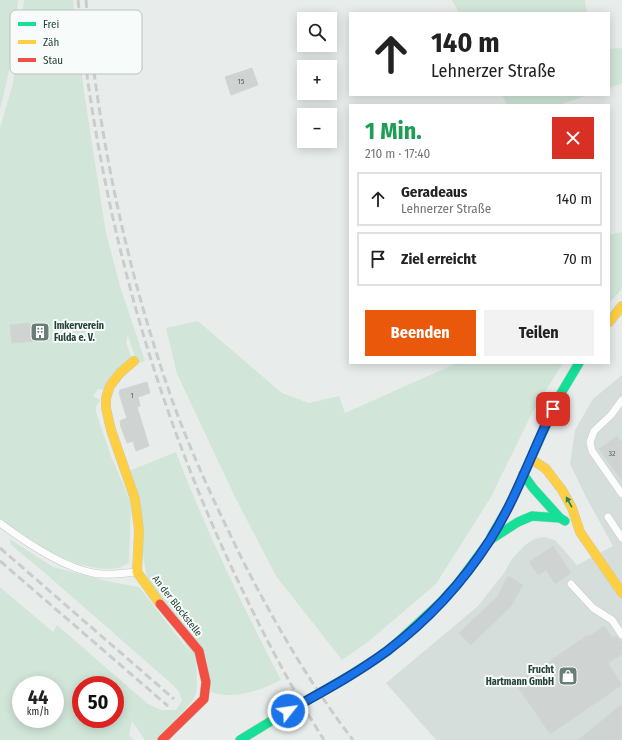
<!DOCTYPE html>
<html lang="de">
<meta charset="utf-8">
<style>
body{margin:0;font-family:"Fira Sans Condensed",sans-serif;background:#f2f2f2;color:#222;height:100vh;display:flex;flex-direction:column;font-size:15px;white-space:nowrap}
*{box-sizing:border-box;margin:0}
p{font-size:13px;color:#767676}
.icon{flex:none;width:22px;height:22px;fill:none;stroke:currentColor;stroke-width:2;stroke-linecap:round;stroke-linejoin:round}
.map{position:relative;flex:1;overflow:hidden}
.details{position:absolute;left:349px;top:104px;width:261px;height:260px;display:flex;flex-direction:column;background:#fff;border-radius:0px;box-shadow:0 2px 10px #0003}
.details>*{flex:none}
.top-card{position:absolute;left:349px;top:12px;width:261px;height:84px;border-radius:0px;box-shadow:0 2px 10px #0003;background:#fff;color:#222;overflow:hidden}
.buttons{position:absolute;left:297px;top:12px;display:grid;gap:8px}
.buttons a{display:grid;place-items:center;width:40px;height:40px;border-radius:0px;background:#fff;box-shadow:0 2px 10px #0003;font-size:20px}
.speed{position:absolute;left:12px;top:676px;display:flex;gap:8px;font-size:20px;font-weight:700;text-align:center}
.speed>*{display:grid;place-content:center;width:52px;height:52px;border-radius:50%;background:#fff;box-shadow:0 2px 10px #0003;line-height:1}
.speed small{font-size:10px;font-weight:400}
.speed .limit{border:6px solid #d22;background:#fff;color:#111}
.pin{position:absolute;display:grid;place-items:center;width:34px;height:34px;color:#fff;margin:-17px;border-radius:8px;box-shadow:0 2px 6px #0006}
.me{position:absolute;width:44px;margin:-22px;rotate:60deg;stroke-linejoin:round;filter:drop-shadow(0 0 3px #0008)}
.turn{display:flex;align-items:center;gap:14px;height:84px;padding:0 16px;font-size:18px}
.turn .icon{width:52px;height:52px;stroke-width:2.5}
.turn b{display:block;font-size:28px;line-height:34px}
.round{display:grid;place-items:center;flex:none;width:42px;height:42px;border-radius:0px;background:#f2f2f2}
.overview{display:flex;align-items:center;justify-content:space-between;height:68px;padding:0 16px}
h1{font-size:24px;font-weight:700;line-height:30px;color:#1e9e55}
.primary-button{display:flex;gap:8px;margin-top:auto;padding:8px 16px}
.primary-button a{flex:1;height:46px;border-radius:0px;background:#ea580c;color:#fff;font-size:16px;font-weight:700;line-height:46px;text-align:center}
.primary-button a+a{background:#f2f2f2;color:#222}
ul{padding:0;list-style:none}
li{display:flex;align-items:center;gap:12px;height:54px;margin:0 8px 6px;padding:0 8px;border:2px solid #e0e0e0;border-radius:0px}
li div{flex:1}
li b{display:block;font-size:15px}
li em{font-style:normal}
.map>svg:first-child{display:block}
.built{fill:#d6dedb}
.green{fill:#d1e6d8;fill-rule:evenodd}
.building{fill:#cfd4d2;stroke:#d1d6d4}
.lines{fill:none;stroke-linecap:round;stroke-linejoin:round}
.lane-casing{stroke:#c5cac8;stroke-width:8}
.fast-casing{stroke:#c3cbc8;stroke-width:10}
.slow-casing{stroke:#c3cbc8;stroke-width:10}
.jam-casing{stroke:#c3cbc8;stroke-width:10}
.lane{stroke:#fcfcfc;stroke-width:7}
.fast{stroke:#16e098;stroke-width:9}
.slow{stroke:#ffcf43;stroke-width:9}
.jam{stroke:#f24e42;stroke-width:9}
.rail{stroke:#c9cdcc;stroke-width:3;stroke-dasharray:8 4;stroke-linecap:butt}
.fast-bridge-casing{stroke:#c3cbc8;stroke-width:10;stroke-linecap:butt}
.fast-bridge{stroke:#16e098;stroke-width:9}
.oneway{fill:#1e8160}
.route-casing{stroke:#114b97;stroke-width:10}
.route{stroke:#1a73e8;stroke-width:7}
.labels{text-anchor:middle;dominant-baseline:central;stroke-width:4;stroke-linejoin:round;paint-order:stroke}
.number-label{font-size:8px;fill:#506761}
.poi-label{font-size:10px;font-weight:bold;fill:#24423a;stroke:#f7fbf9;text-anchor:start}
.street-label{font-size:10px;fill:#24423a;stroke:#f7fbf9}
.key{fill:#f7fbf9;stroke:#b8c4c0;stroke-width:1}
.key-label{font-size:11px;fill:#24423a}
</style>
<div class="map">
<svg width="622" height="740" viewBox="0 0 622 740">
<rect width="100%" height="100%" fill="#e8edeb"/>
<polygon class="built" points="622,375 622,740 436,740 386,683 478,606 504,573 512,559 525,545 534,539 544,537 555,540 577,565 613,546 586,497 570,464 575,430 593,399"/>
<g class="green">
<path d="M 0,0 L 18,0 C 15,36 10,74 0,109 Z"/>
<path d="M 24,0 L 73,0 L 84,92 L 106,233 L 120,286 L 145,361 L 137,364 L 128,335 L 126,342 L 132,359 L 104,390 L 98,389 L 93,396 L 100,400 L 96,407 L 96,412 L 111,456 L 131,503 L 129,563 C 126,564 122,567 118,568 C 81,575 28,541 0,519 L 0,128 L 13,83 Z"/>
<polygon points="452,0 585,0 587,13 459,13"/>
<polygon points="622,48 622,83 609,88 609,49"/>
<polygon points="502,95 588,95 559,105 507,105"/>
<polygon points="622,232 622,289 609,303 609,235"/>
<polygon points="198,321 282,393 309,403 339,396 345,413 457,363 563,363 533,411 491,497 436,584 369,641 342,660 276,576 235,497 177,374 166,328"/>
<path d="M 176,452 C 206,531 242,605 281,680 C 259,691 235,700 211,692 L 209,684 L 147,579 L 129,471 Z"/>
<path d="M 10,539 L 53,567 L 111,582 L 139,587 L 196,660 L 197,683 L 196,694 L 192,702 L 156,740 L 145,740 L 132,721 L 129,735 L 134,740 L 0,740 L 0,587 L 53,632 L 57,625 L 148,704 L 161,710 L 176,710 L 182,701 L 179,692 L 173,685 L 45,573 L 11,545 ZM 21,685 L 55,685 L 55,719 L 21,719 ZM 81,685 L 115,685 L 115,719 L 81,719 Z"/>
</g>
<g class="building">
<polygon points="252,68 258,85 231,95 225,77"/>
<polygon points="29,323 29,325 47,323 48,340 12,343 10,325"/>
<polygon points="147,382 150,393 138,397 140,406 137,407 149,446 136,451 133,441 127,443 121,427 120,421 127,418 119,393 120,390"/>
<polygon points="617,436 622,443 622,481 599,449"/>
<polygon points="553,546 571,573 555,584 546,570 538,575 529,562"/>
<polygon points="508,576 523,585 511,606 471,645 459,633 498,596"/>
<polygon points="604,626 613,638 616,636 622,642 622,654 608,663 622,685 550,734 516,684 588,635 590,636"/>
<polygon points="622,704 622,740 578,740"/>
</g>
<g class="lines">
<defs>
<g id="lane">
<polyline points="622,400 611,415 594,431 590,442 592,451 622,494"/>
<polyline points="608,517 622,538"/>
<path d="M 0,523 C 24,541 63,567 93,573 C 107,576 123,573 137,572"/>
<polyline points="571,584 593,608 612,620 622,635"/>
</g>
<g id="fast">
<polyline points="523,474 533,488 560,518 565,521"/>
<polyline points="491,537 509,506 560,395 579,363"/>
<polyline points="349,676 388,651 440,603 459,582 490,540 518,522 532,516 560,518"/>
<polyline points="240,740 276,718"/>
</g>
<g id="slow">
<polyline points="609,322 622,306"/>
<polyline points="134,361 120,373 110,386 106,398 106,408 111,430 135,499 139,530 137,572 160,604"/>
<polyline points="531,459 546,469 562,490 572,508 580,532 622,593"/>
</g>
<polyline id="jam" points="160,604 199,651 206,682 204,699 162,740"/>
</defs>
<use href="#lane" class="lane-casing"/>
<use href="#fast" class="fast-casing"/>
<use href="#slow" class="slow-casing"/>
<use href="#jam" class="jam-casing"/>
<use href="#lane" class="lane"/>
<use href="#fast" class="fast"/>
<use href="#slow" class="slow"/>
<use href="#jam" class="jam"/>
<g class="rail">
<path d="M 78,0 C 97,192 145,376 224,551 C 254,616 286,680 324,740"/>
<path d="M 86,0 C 98,134 126,267 170,394 C 190,451 216,506 242,559 C 274,622 310,684 353,740"/>
<polyline points="0,548 174,699"/>
<polyline points="0,561 168,706"/>
</g>
<defs>
<polyline id="fast-bridge" points="276,718 349,676"/>
</defs>
<use href="#fast-bridge" class="fast-bridge-casing"/>
<use href="#fast-bridge" class="fast-bridge"/>
</g>
<defs><path id="oneway-solid" d="M-6-.8H1V-3.2L6.5 0L1 3.2V.8H-6Z"/></defs>
<use class="oneway" href="#oneway-solid" transform="translate(569 502) rotate(-119)"/>
<g class="lines">
<defs>
<path id="route" d="M 288,711 C 322,692 356,674 387,651 C 427,621 463,582 490,540 C 516,499 532,452 553,409"/>
</defs>
<use href="#route" class="route-casing"/>
<use href="#route" class="route"/>
</g>
<defs>
<symbol id="building-square" viewBox="-11 -11 22 22"><rect x="-9" y="-9" width="18" height="18" rx="4" fill="#697e78" stroke="#f7fbf9"/><path d="M-4-6H4V6H1V3H-1V6H-4ZM-2.5-4.3h1.7v1.8h-1.7ZM.8-4.3h1.7v1.8H.8ZM-2.5-1h1.7V.8h-1.7ZM.8-1h1.7V.8H.8Z" fill="#fff"/></symbol>
<symbol id="shop-square" viewBox="-11 -11 22 22"><rect x="-9" y="-9" width="18" height="18" rx="4" fill="#697e78" stroke="#f7fbf9"/><path d="M-5-2.5h2.3a2.7 3.5 0 0 1 5.4 0H5L5.5 6h-11ZM-1.5-2.5h3a1.5 2.3 0 0 0-3 0Z" fill="#fff"/></symbol>
</defs>
<g fill-rule="evenodd">
<use href="#building-square" x="29" y="321" width="22" height="22"/>
<use href="#shop-square" x="557" y="665" width="22" height="22"/>
</g>
<g class="labels">
<g class="number-label">
<text x="241" y="81">15</text>
<text x="132" y="395">1</text>
<text x="612" y="453">32</text>
</g>
<g class="poi-label">
<text x="54" y="326">Imkerverein<tspan x="54" dy="12">Fulda e. V.</tspan></text>
<text x="554" y="670" text-anchor="end">Frucht<tspan x="554" dy="12">Hartmann GmbH</tspan></text>
</g>
<g class="street-label">
<text transform="translate(177 606) rotate(52)">An der Blockstelle</text>
</g>
</g>
<rect x="10" y="10" width="132" height="64" rx="6" class="key"/>
<rect x="18" y="22" width="18" height="4" fill="#16e098"/>
<rect x="18" y="40" width="18" height="4" fill="#ffcf43"/>
<rect x="18" y="58" width="18" height="4" fill="#f24e42"/>
<g class="key-label">
<text x="43" y="28">Frei</text>
<text x="43" y="46">Zäh</text>
<text x="43" y="64">Stau</text>
</g>
</svg>
<div class="buttons">
<a><svg class="icon" aria-label="search" viewBox="0 0 24 24"><circle cx="10" cy="10" r="6"/><path d="M15 15l6 6"/></svg></a>
<a>+</a>
<a>−</a>
</div>
<div class="speed"><div>44<small>km/h</small></div><div class="limit">50</div></div>
<div class="pin" style="left:553px;top:409px;background:#d93025"><svg class="icon" aria-label="arrive" viewBox="0 0 24 24"><path d="M6 21V4h12l-3 4 3 4H6"/></svg></div>
<svg class="me" style="left:288px;top:711px" viewBox="-20 -20 40 40"><circle r="17" fill="#1a73e8" stroke="#fff" stroke-width="3"/><path d="M0-11L8 9 0 5-8 9z" fill="#fff"/></svg>
<div class="top-card">
<div class="turn"><svg class="icon" aria-label="ahead" viewBox="0 0 24 24"><path d="M12 20V5M6 11l6-6 6 6"/></svg><div><b>140 m</b>Lehnerzer Straße</div></div>
</div>
<section class="details">
<div class="overview"><div><h1>1 Min.</h1><p>210 m · 17:40</p></div><a class="round" style="background:#d93025;color:#fff"><svg class="icon" aria-label="close" viewBox="0 0 24 24"><path d="M6 6l12 12M18 6L6 18"/></svg></a></div>
<ul>
<li><svg class="icon" aria-label="ahead" viewBox="0 0 24 24"><path d="M12 20V5M6 11l6-6 6 6"/></svg><div><b>Geradeaus</b><p>Lehnerzer Straße</p></div><em>140 m</em></li>
<li><svg class="icon" aria-label="arrive" viewBox="0 0 24 24"><path d="M6 21V4h12l-3 4 3 4H6"/></svg><div><b>Ziel erreicht</b></div><em>70 m</em></li>
</ul>
<div class="primary-button"><a>Beenden</a><a>Teilen</a></div>
</section>
</div>
